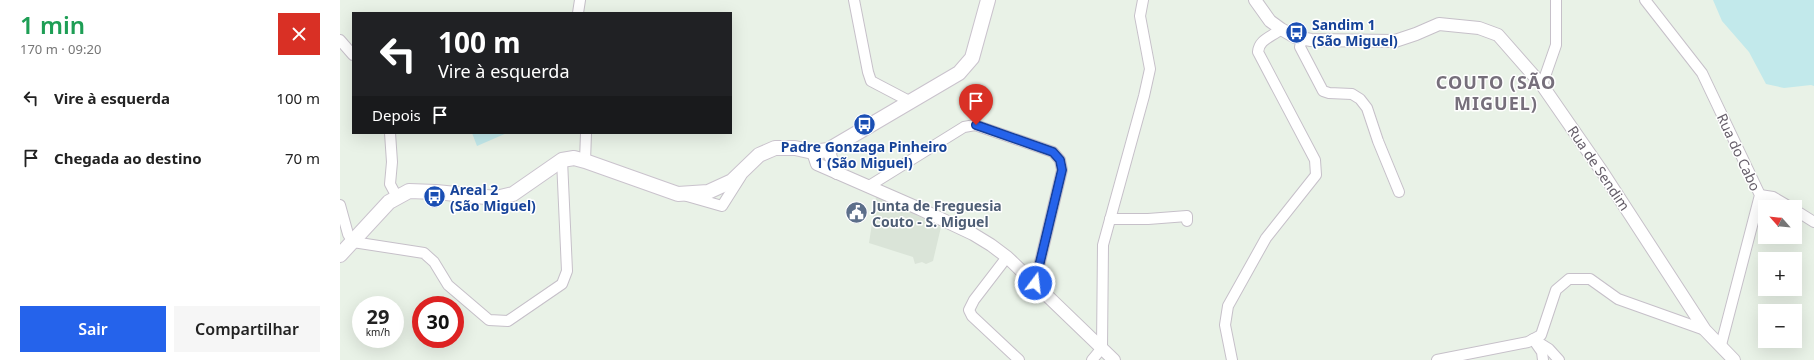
<!DOCTYPE html>
<html lang="pt">
<meta charset="utf-8">
<style>
body{margin:0;font-family:"Noto Sans",sans-serif;background:#f6f6f6;color:#222;height:100vh;display:flex;flex-direction:column;font-size:15px;white-space:nowrap}
*{box-sizing:border-box;margin:0}
p{font-size:13px;color:#767676}
.icon{flex:none;width:22px;height:22px;fill:none;stroke:currentColor;stroke-width:2;stroke-linecap:round;stroke-linejoin:round}
.map{position:relative;flex:1;overflow:hidden}
.panel{display:flex;flex-direction:column;background:#fff;width:340px}
.panel>*{flex:none}
.guide{position:absolute;left:12px;top:12px;width:380px;height:122px;border-radius:0px;box-shadow:0 4px 16px #0002;background:#202124;color:#fff;overflow:hidden}
.needle{width:26px;rotate:297deg}
.buttons{position:absolute;left:1418px;top:200px;display:grid;gap:8px}
.buttons a{display:grid;place-items:center;width:44px;height:44px;border-radius:0px;background:#fff;box-shadow:0 4px 16px #0002;font-size:20px}
.speed{position:absolute;left:12px;top:296px;display:flex;gap:8px;font-size:20px;font-weight:700;text-align:center}
.speed>*{display:grid;place-content:center;width:52px;height:52px;border-radius:50%;background:#fff;box-shadow:0 4px 16px #0002;line-height:1}
.speed small{font-size:10px;font-weight:400}
.speed .limit{border:6px solid #d22;background:#fff;color:#111}
.pin{position:absolute;display:grid;place-items:center;width:34px;height:34px;color:#fff;margin:-41px -17px;border-radius:50% 50% 50% 0;rotate:-45deg;box-shadow:0 0 4px #0007}
.pin .icon{rotate:45deg}
.me{position:absolute;width:44px;margin:-22px;rotate:15deg;stroke-linejoin:round;filter:drop-shadow(0 0 3px #0008)}
.turn{display:flex;align-items:center;gap:14px;height:84px;padding:0 20px;font-size:18px}
.turn .icon{width:52px;height:52px;stroke-width:2.5}
.turn b{display:block;font-size:28px;line-height:34px}
.then{display:flex;align-items:center;height:38px;padding:0 20px;background:#0003;gap:8px;font-size:15px}
.round{display:grid;place-items:center;flex:none;width:42px;height:42px;border-radius:0px;background:#f6f6f6}
.headline{display:flex;align-items:center;justify-content:space-between;height:68px;padding:0 20px}
h1{font-size:24px;font-weight:600;line-height:30px;color:#1e9e55}
.cta{display:flex;gap:8px;margin-top:auto;padding:8px 20px}
.cta a{flex:1;height:46px;border-radius:0px;background:#2563eb;color:#fff;font-size:16px;font-weight:600;line-height:46px;text-align:center}
.cta a+a{background:#f6f6f6;color:#222}
ul{padding:0;list-style:none}
li{display:flex;align-items:center;gap:12px;height:60px;padding:0 20px}
li div{flex:1}
li b{display:block;font-size:15px}
li em{font-style:normal}
main{display:flex;flex:1;min-height:0}
.map>svg:first-child{display:block}
.education{fill:#dae4d8}
.green{fill:#c2e9eb}
.lines{fill:none;stroke-linecap:round;stroke-linejoin:round}
.minor-casing{stroke:#c6c0c9;stroke-width:12}
.tertiary-casing{stroke:#c6c0c9;stroke-width:14}
.secondary-casing{stroke:#cac3cd;stroke-width:16}
.minor{stroke:#fff;stroke-width:10}
.tertiary{stroke:#fff;stroke-width:12}
.secondary{stroke:#fff;stroke-width:14}
.route-casing{stroke:#184099;stroke-width:10}
.route{stroke:#2563eb;stroke-width:7}
.labels{text-anchor:middle;dominant-baseline:central;stroke-width:3;stroke-linejoin:round;paint-order:stroke}
.transit-label{font-size:14px;font-weight:bold;fill:#164399;stroke:#fff;text-anchor:start}
.street-label{font-size:14px;fill:#655e69;stroke:#fff}
.service-label{font-size:14px;font-weight:bold;fill:#4e5e75;stroke:#fff;text-anchor:start}
.district-label{font-size:18px;font-weight:bold;letter-spacing:1px;fill:#766f7b;stroke:#fff}
</style>
<main>
<section class="panel">
<div class="headline"><div><h1>1 min</h1><p>170 m · 09:20</p></div><a class="round" style="background:#d93025;color:#fff"><svg class="icon" aria-label="close" viewBox="0 0 24 24"><path d="M6 6l12 12M18 6L6 18"/></svg></a></div>
<ul>
<li><svg class="icon" aria-label="left" viewBox="0 0 24 24"><path d="M17 20v-9H6M10 6l-5 5 5 5"/></svg><div><b>Vire à esquerda</b></div><em>100 m</em></li>
<li><svg class="icon" aria-label="arrive" viewBox="0 0 24 24"><path d="M6 21V4h12l-3 4 3 4H6"/></svg><div><b>Chegada ao destino</b></div><em>70 m</em></li>
</ul>
<div class="cta"><a>Sair</a><a>Compartilhar</a></div>
</section>
<div class="map">
<svg width="1474" height="360" viewBox="0 0 1474 360">
<rect width="100%" height="100%" fill="#e9f2e7"/>
<polygon class="education" points="536,197 600,224 601,227 593,261 586,264 582,262 575,264 573,257 529,243"/>
<g class="green">
<polygon points="1373,0 1474,0 1474,86 1471,85 1444,88 1426,84 1409,52 1382,21"/>
<polygon points="132,133 167,133 137,146"/>
</g>
<g class="lines">
<defs>
<g id="minor">
<polyline points="514,0 528,72 531,81 571,102"/>
<polyline points="1305,0 1362,73 1420,195 1381,345"/>
<polyline points="238,13 240,0"/>
<polyline points="962,38 960,47 983,91 989,93 1012,94 1020,99 1027,108 1038,141 1059,192"/>
<polyline points="0,40 13,55"/>
<polyline points="1202,85 1216,45 1216,0"/>
<polyline points="50,133 52,162 50,184 57,197"/>
<polyline points="245,161 246,133"/>
<polyline points="529,186 624,127 635,125 713,152 720,160 722,170 695,283"/>
<polyline points="1420,195 1433,197 1450,207"/>
<polyline points="347,196 382,206 401,176"/>
<polyline points="0,205 8,234 13,242 84,253 94,262 108,285 149,320 168,321 222,284 227,271 222,160"/>
<polyline points="1455,210 1474,222"/>
<polyline points="770,219 808,219 847,216 847,221"/>
<polyline points="667,257 634,300 629,310 632,316 679,360"/>
<polyline points="1193,339 1209,349 1219,360"/>
<polyline points="1195,342 1202,352 1203,360"/>
<polyline points="752,360 762,348 763,245 804,96 810,69 800,16 803,0"/>
<path d="M 892,360 L 885,325 L 888,306 L 926,238 L 976,175 L 975,160 L 918,52 C 919,39 932,37 941,29"/>
<polyline points="1097,360 1188,342 1201,335 1216,290 1229,279 1250,279 1278,299 1365,330"/>
</g>
<g id="tertiary">
<polyline points="915,0 930,21 941,29 955,37 971,40 1055,41 1076,34 1099,24 1139,28 1158,35 1202,85 1263,173 1365,330 1394,360"/>
<polyline points="488,150 497,173"/>
<polyline points="473,152 477,164 580,209 633,234 651,245 667,257 774,360"/>
</g>
<polyline id="secondary" points="0,255 49,202 69,191 96,192 156,198 173,194 222,160 234,158 245,161 338,194 368,192 392,181 419,155 435,148 455,148 473,152 488,150 619,73 632,58 648,0"/>
</defs>
<use href="#minor" class="minor-casing"/>
<use href="#tertiary" class="tertiary-casing"/>
<use href="#secondary" class="secondary-casing"/>
<use href="#minor" class="minor"/>
<use href="#tertiary" class="tertiary"/>
<use href="#secondary" class="secondary"/>
</g>
<g class="lines">
<defs>
<polyline id="route" points="636,125 713,152 720,160 722,170 695,283"/>
</defs>
<use href="#route" class="route-casing"/>
<use href="#route" class="route"/>
</g>
<defs>
<symbol id="bus-disc" viewBox="-11 -11 22 22"><circle r="9.5" fill="#1a4fb4" stroke="#fff"/><path d="M-5-6H5V4H4V6H2V4H-2V6H-4V4H-5ZM-3.5-4V0h7V-4ZM-3.5 1.2v1.5H-2V1.2ZM2 1.2v1.5H3.5V1.2Z" fill="#fff"/></symbol>
<symbol id="civic-disc" viewBox="-11 -11 22 22"><circle r="9.5" fill="#5c6f8a" stroke="#fff"/><path d="M-.6-6.5H3V-4.5H.6V-3L4-1V1h2V6H-6V1h2V-1L-.6-3ZM-1.2 2.5V6h2.4V2.5Z" fill="#fff"/></symbol>
</defs>
<g fill-rule="evenodd">
<use href="#bus-disc" x="944" y="20" width="25" height="25"/>
<use href="#bus-disc" x="512" y="112" width="25" height="25"/>
<use href="#bus-disc" x="82" y="184" width="25" height="25"/>
<use href="#civic-disc" x="504" y="200" width="25" height="25"/>
</g>
<g class="labels">
<g class="transit-label">
<text x="972" y="24">Sandim 1<tspan x="972" dy="16">(São Miguel)</tspan></text>
<text x="524" y="146" text-anchor="middle">Padre Gonzaga Pinheiro<tspan x="524" dy="16">1 (São Miguel)</tspan></text>
<text x="110" y="189">Areal 2<tspan x="110" dy="16">(São Miguel)</tspan></text>
</g>
<g class="street-label">
<text transform="translate(1399 152) rotate(65)">Rua do Cabo</text>
<text transform="translate(1259 168) rotate(56)">Rua de Sendim</text>
</g>
<g class="service-label">
<text x="532" y="205">Junta de Freguesia<tspan x="532" dy="16">Couto - S. Miguel</tspan></text>
</g>
<g class="district-label">
<text x="1156" y="82">COUTO (SÃO<tspan x="1156" dy="21">MIGUEL)</tspan></text>
</g>
</g>
</svg>
<div class="buttons">
<a><svg class="needle" viewBox="-14 -14 28 28"><path d="M0-13l5 13h-10z" fill="#e53935"/><path d="M0 13l5-13h-10z" fill="#767676"/></svg></a>
<a>+</a>
<a>−</a>
</div>
<div class="speed"><div>29<small>km/h</small></div><div class="limit">30</div></div>
<div class="pin" style="left:636px;top:125px;background:#d93025"><svg class="icon" aria-label="arrive" viewBox="0 0 24 24"><path d="M6 21V4h12l-3 4 3 4H6"/></svg></div>
<svg class="me" style="left:695px;top:283px" viewBox="-20 -20 40 40"><circle r="17" fill="#2563eb" stroke="#fff" stroke-width="3"/><path d="M0-11L8 9 0 5-8 9z" fill="#fff"/></svg>
<div class="guide">
<div class="turn"><svg class="icon" aria-label="left" viewBox="0 0 24 24"><path d="M17 20v-9H6M10 6l-5 5 5 5"/></svg><div><b>100 m</b>Vire à esquerda</div></div>
<div class="then">Depois<svg class="icon" aria-label="arrive" viewBox="0 0 24 24"><path d="M6 21V4h12l-3 4 3 4H6"/></svg></div>
</div>
</div>
</main>
